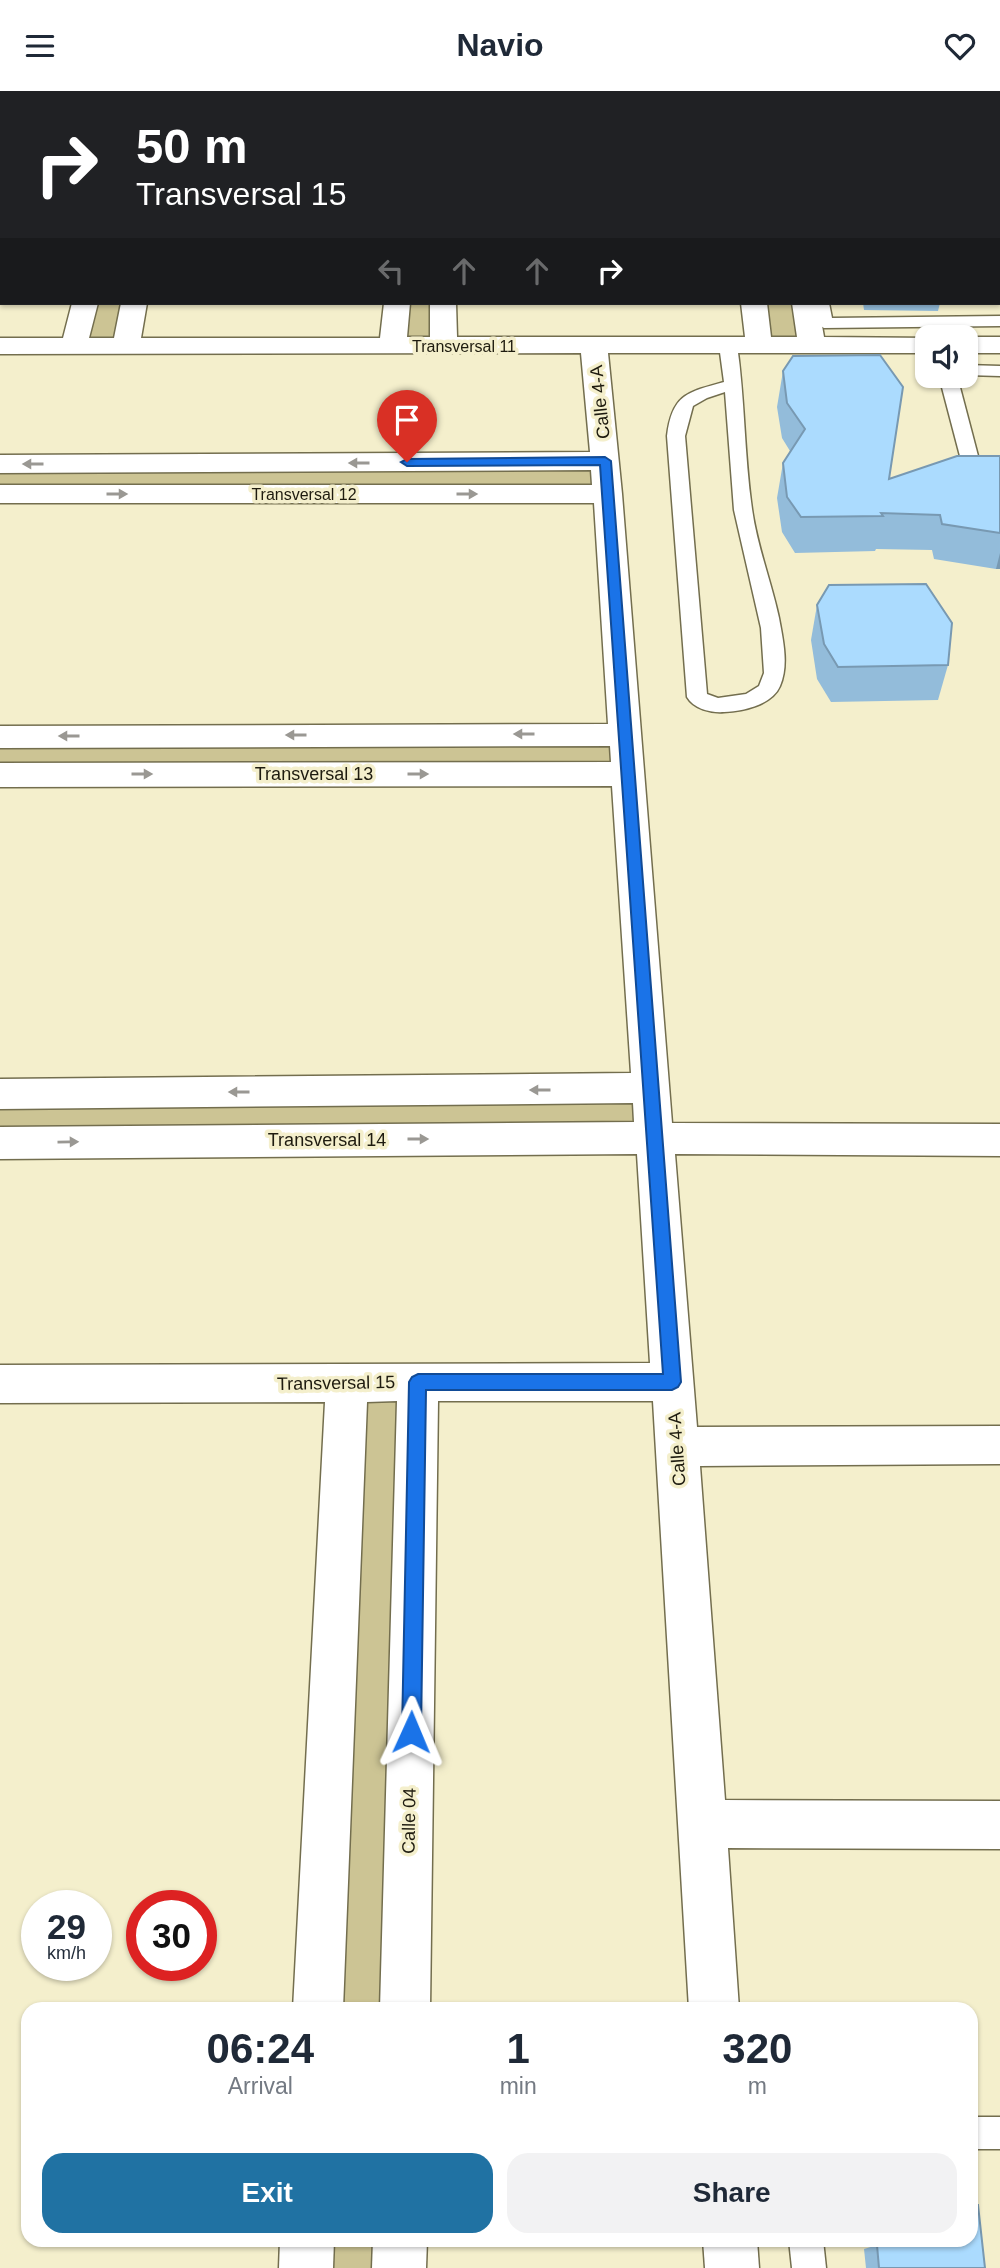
<!DOCTYPE html>
<style>
body{margin:0;font-family:Arial,sans-serif;background:#f2f2f3;color:#1f2937;height:100vh;display:flex;flex-direction:column;font-size:26px;white-space:nowrap}
*{box-sizing:border-box;margin:0}
p{font-size:23px;color:#747a83}
.icon{flex:none;width:38px;height:38px;fill:none;stroke:currentColor;stroke-width:2;stroke-linecap:round;stroke-linejoin:round}
.map{position:relative;flex:1;overflow:hidden}
.sheet{position:absolute;left:21px;top:1911px;width:957px;height:245px;display:flex;flex-direction:column;background:#fff;border-radius:21px;box-shadow:0 2px 5px #0004}
.sheet>*{flex:none}
.banner{position:absolute;left:0px;top:0px;width:1001px;height:214px;box-shadow:0 2px 5px #0004;background:#202124;color:#fff;overflow:hidden}
.fabs{position:absolute;left:915px;top:234px;display:grid;gap:14px}
.fabs a{display:grid;place-items:center;width:63px;height:63px;border-radius:14px;background:#fff;box-shadow:0 2px 5px #0004;font-size:35px}
.speed{position:absolute;left:21px;top:1799px;display:flex;gap:14px;font-size:35px;font-weight:700;text-align:center}
.speed>*{display:grid;place-content:center;width:91px;height:91px;border-radius:50%;background:#fff;box-shadow:0 2px 5px #0004;line-height:1}
.speed small{font-size:18px;font-weight:400}
.speed .limit{border:10px solid #d22;background:#fff;color:#111}
.pin{position:absolute;display:grid;place-items:center;width:60px;height:60px;color:#fff;margin:-72px -30px;border-radius:50% 50% 50% 0;rotate:-45deg;box-shadow:0 0 7px #0007}
.pin .icon{rotate:45deg}
.me{position:absolute;width:77px;margin:-38px;rotate:1deg;stroke-linejoin:round;filter:drop-shadow(0 0 5px #0008)}
.turn{display:flex;align-items:center;gap:24px;height:147px;padding:0 21px;font-size:32px}
.turn .icon{width:91px;height:91px;stroke-width:2.5}
.turn b{display:block;font-size:49px;line-height:60px}
.lanes{display:flex;align-items:center;height:66px;padding:0 21px;background:#0003;justify-content:center;gap:35px;direction:ltr}
.lanes .off{opacity:.35}
.eta{display:flex;justify-content:space-evenly;align-items:center;height:119px;text-align:center}
.eta b{font-size:42px;font-weight:800;line-height:49px}
.primary-button{display:flex;gap:14px;margin-top:auto;padding:14px 21px}
.primary-button a{flex:1;height:80px;border-radius:21px;background:#2072a3;color:#fff;font-size:28px;font-weight:800;line-height:80px;text-align:center}
.primary-button a+a{background:#f2f2f3;color:#1f2937}
header{display:flex;justify-content:space-between;align-items:center;height:91px;padding:0 21px;background:#fff;font-size:32px;font-weight:800}
.map>svg:first-child{display:block}
.green{fill:#ccc494}
.lines{fill:none;stroke-linecap:round;stroke-linejoin:round}
.lane-casing{stroke:#736e4e;stroke-width:3}
.street-casing{stroke:#736e4e;stroke-width:3}
.lane{fill:#fff;fill-rule:evenodd}
.street{fill:#fff;fill-rule:evenodd}
.wall{fill:#93bcda}
.shaded-wall{fill:#7899b2}
.building{fill:#abdbfe;stroke:#7899b2;stroke-width:2}
.oneway{fill:#9a9893}
.route{fill:#1a73e8;stroke:#114b97;stroke-width:2}
.labels{text-anchor:middle;dominant-baseline:central;stroke-width:7;stroke-linejoin:round;paint-order:stroke}
.far-street-label{font-size:16px;fill:#1e1b0f;stroke:#f4efcc}
.street-label{font-size:18px;fill:#1e1b0f;stroke:#f4efcc}
</style>
<header><svg class="icon" aria-label="menu" viewBox="0 0 24 24"><path d="M4 6h16M4 12h16M4 18h16"/></svg>Navio<svg class="icon" aria-label="heart" viewBox="0 0 24 24"><path d="M12 20l-8-8c-3-5 5-10 8-4 3-6 11-1 8 4z"/></svg></header>
<div class="map">
<svg width="1000" height="2177" viewBox="0 0 1000 2177">
<rect width="100%" height="100%" fill="#f4efcc"/>
<g class="green">
<polygon points="85,212 134,212 126,255 76,255"/>
<polygon points="397,212 443,212 442,255 395,255"/>
<polygon points="754,212 805,212 812,254 759,254"/>
<polygon points="607,371 609,403 0,403 0,373"/>
<polygon points="626,643 629,681 0,684 0,646"/>
<polygon points="652,998 655,1046 0,1052 0,1003"/>
<polygon points="417,1291 405,1918 318,1918 347,1292"/>
<polygon points="307,2149 400,2149 399,2177 306,2177"/>
</g>
<g class="lines">
<defs>
<g id="lane">
<rect x="794" y="0" width="14" height="2"/>
<rect x="961" y="0" width="14" height="2"/>
<polygon points="813,212 829,212 832,227 1000,225 1000,235 824,237 816,232"/>
<path d="M 728,249 L 737,254 C 745,308 744,363 752,418 C 757,455 771,490 779,527 C 783,549 789,574 780,595 C 772,614 743,620 724,621 C 711,622 694,618 687,606 L 667,345 C 672,303 688,301 724,291 L 719,254 ZM 725,301 L 734,419 L 761,537 L 764,582 L 759,595 L 746,603 L 718,607 L 707,603 L 685,345 L 693,315 L 707,307 Z"/>
<polygon points="966,274 1000,275 1000,285 966,284"/>
<polygon points="939,285 957,285 978,365 975,369 969,371 960,365"/>
<rect x="971" y="2026" width="29" height="32"/>
<polygon points="789,2149 823,2149 826,2177 792,2177"/>
</g>
<g id="street">
<rect x="118" y="0" width="24" height="2"/>
<rect x="160" y="0" width="24" height="2"/>
<rect x="395" y="0" width="24" height="2"/>
<rect x="436" y="0" width="24" height="2"/>
<rect x="713" y="0" width="24" height="2"/>
<rect x="756" y="0" width="24" height="2"/>
<polygon points="72,212 98,212 89,247 114,247 121,212 147,212 141,247 380,247 384,212 410,212 407,246 430,246 430,212 456,212 457,246 745,246 741,212 767,212 771,246 797,246 792,212 818,212 824,246 931,247 928,247 928,262 608,262 622,403 672,1032 1000,1033 1000,1065 675,1063 697,1336 1000,1335 1000,1373 700,1375 725,1709 1000,1710 1000,1758 728,1757 739,1918 689,1918 653,1310 438,1310 430,1918 380,1918 397,1310 367,1311 343,1918 293,1918 325,1311 0,1312 0,1274 650,1272 637,1063 0,1068 0,1036 634,1031 633,1012 0,1018 0,988 631,982 612,695 0,696 0,672 611,671 610,655 0,657 0,635 608,633 594,412 0,412 0,394 592,394 591,379 0,382 0,364 590,361 581,262 0,263 0,247 63,247"/>
<polygon points="966,246 1000,246 1000,262 966,262 966,247 963,247"/>
<polygon points="280,2149 334,2149 333,2177 279,2177"/>
<polygon points="373,2149 427,2149 426,2177 372,2177"/>
<polygon points="703,2149 757,2149 759,2177 705,2177"/>
</g>
</defs>
<use href="#lane" class="lane-casing"/>
<use href="#street" class="street-casing"/>
<use href="#lane" class="lane"/>
<use href="#street" class="street"/>
</g>
<g class="wall">
<rect x="834" y="0" width="106" height="2"/>
<rect x="999" y="81" width="1" height="129"/>
<polygon points="863,212 940,212 938,220 864,219"/>
<polygon points="783,280 889,388 1000,365 1000,478 996,478 934,468 932,459 876,458 875,460 795,462 782,441 777,407 783,372 790,360 782,347 777,316"/>
<polygon points="817,514 948,574 938,609 831,611 817,588 811,549"/>
<polygon points="873,2149 971,2149 985,2177 866,2177 864,2158 874,2155"/>
</g>
<polygon class="shaded-wall" points="1000,462 1000,478 996,478"/>
<g class="building">
<polygon points="846,0 940,0 940,2 847,2"/>
<rect x="999" y="81" width="1" height="93"/>
<polygon points="880,264 903,296 889,388 957,365 1000,365 1000,442 942,433 940,424 881,422 883,425 801,426 787,406 783,372 805,338 787,312 783,280 793,265"/>
<polygon points="926,493 952,532 948,574 838,576 824,553 817,514 829,494"/>
<polygon points="971,2114 978,2114 985,2177 879,2177 877,2154 888,2154 887,2149 971,2149"/>
</g>
<defs><path id="oneway-solid" d="M-6-.8H1V-3.2L6.5 0L1 3.2V.8H-6Z" transform="scale(1.75)"/></defs>
<g class="oneway">
<use href="#oneway-solid" transform="translate(359 372) rotate(180)"/>
<use href="#oneway-solid" transform="translate(33 373) rotate(180)"/>
<use href="#oneway-solid" transform="translate(117 403)"/>
<use href="#oneway-solid" transform="translate(467 403)"/>
<use href="#oneway-solid" transform="translate(524 643) rotate(180)"/>
<use href="#oneway-solid" transform="translate(296 644) rotate(180)"/>
<use href="#oneway-solid" transform="translate(69 645) rotate(180)"/>
<use href="#oneway-solid" transform="translate(142 683)"/>
<use href="#oneway-solid" transform="translate(418 683)"/>
<use href="#oneway-solid" transform="translate(540 999) rotate(180)"/>
<use href="#oneway-solid" transform="translate(239 1001) rotate(180)"/>
<use href="#oneway-solid" transform="translate(418 1048)"/>
<use href="#oneway-solid" transform="translate(68 1051) rotate(-1)"/>
</g>
<polygon class="route" points="605,366 611,370 681,1291 678,1296 672,1299 426,1299 421,1641 418,1648 411,1651 404,1648 402,1641 409,1291 412,1286 418,1283 663,1283 600,374 407,375 401,371 407,368"/>
<g class="labels">
<g class="far-street-label">
<text x="464" y="255">Transversal 11</text>
<text x="304" y="403">Transversal 12</text>
</g>
<g class="street-label">
<text transform="translate(600 311) rotate(-96)">Calle 4-A</text>
<text x="314" y="683">Transversal 13</text>
<text x="327" y="1049">Transversal 14</text>
<text transform="translate(336 1292) rotate(-1)">Transversal 15</text>
<text transform="translate(677 1358) rotate(-94)">Calle 4-A</text>
<text transform="translate(409 1730) rotate(-89)">Calle 04</text>
</g>
</g>
</svg>
<div class="fabs">
<a><svg class="icon" aria-label="sound" viewBox="0 0 24 24"><path d="M4 9h4l5-4v14l-5-4H4zM17 9q2 3 0 6"/></svg></a>
</div>
<div class="speed"><div>29<small>km/h</small></div><div class="limit">30</div></div>
<div class="pin" style="left:407px;top:371px;background:#d93025"><svg class="icon" aria-label="arrive" viewBox="0 0 24 24"><path d="M6 21V4h12l-3 4 3 4H6"/></svg></div>
<svg class="me" style="left:411px;top:1641px" viewBox="-20 -20 40 40"><path d="M0-17L14 15 0 8-14 15z" fill="#1a73e8" stroke="#fff" stroke-width="4"/></svg>
<div class="banner">
<div class="turn"><svg class="icon" aria-label="right" viewBox="0 0 24 24"><path d="M7 20v-9h11M14 6l5 5-5 5"/></svg><div><b>50 m</b>Transversal 15</div></div>
<div class="lanes"><svg class="icon off" aria-label="left" viewBox="0 0 24 24"><path d="M17 20v-9H6M10 6l-5 5 5 5"/></svg><svg class="icon off" aria-label="ahead" viewBox="0 0 24 24"><path d="M12 20V5M6 11l6-6 6 6"/></svg><svg class="icon off" aria-label="ahead" viewBox="0 0 24 24"><path d="M12 20V5M6 11l6-6 6 6"/></svg><svg class="icon" aria-label="right" viewBox="0 0 24 24"><path d="M7 20v-9h11M14 6l5 5-5 5"/></svg></div>
</div>
<section class="sheet">
<div class="eta">
<div><b>06:24</b><p>Arrival</p></div>
<div><b>1</b><p>min</p></div>
<div><b>320</b><p>m</p></div>
</div>
<div class="primary-button"><a>Exit</a><a>Share</a></div>
</section>
</div>
